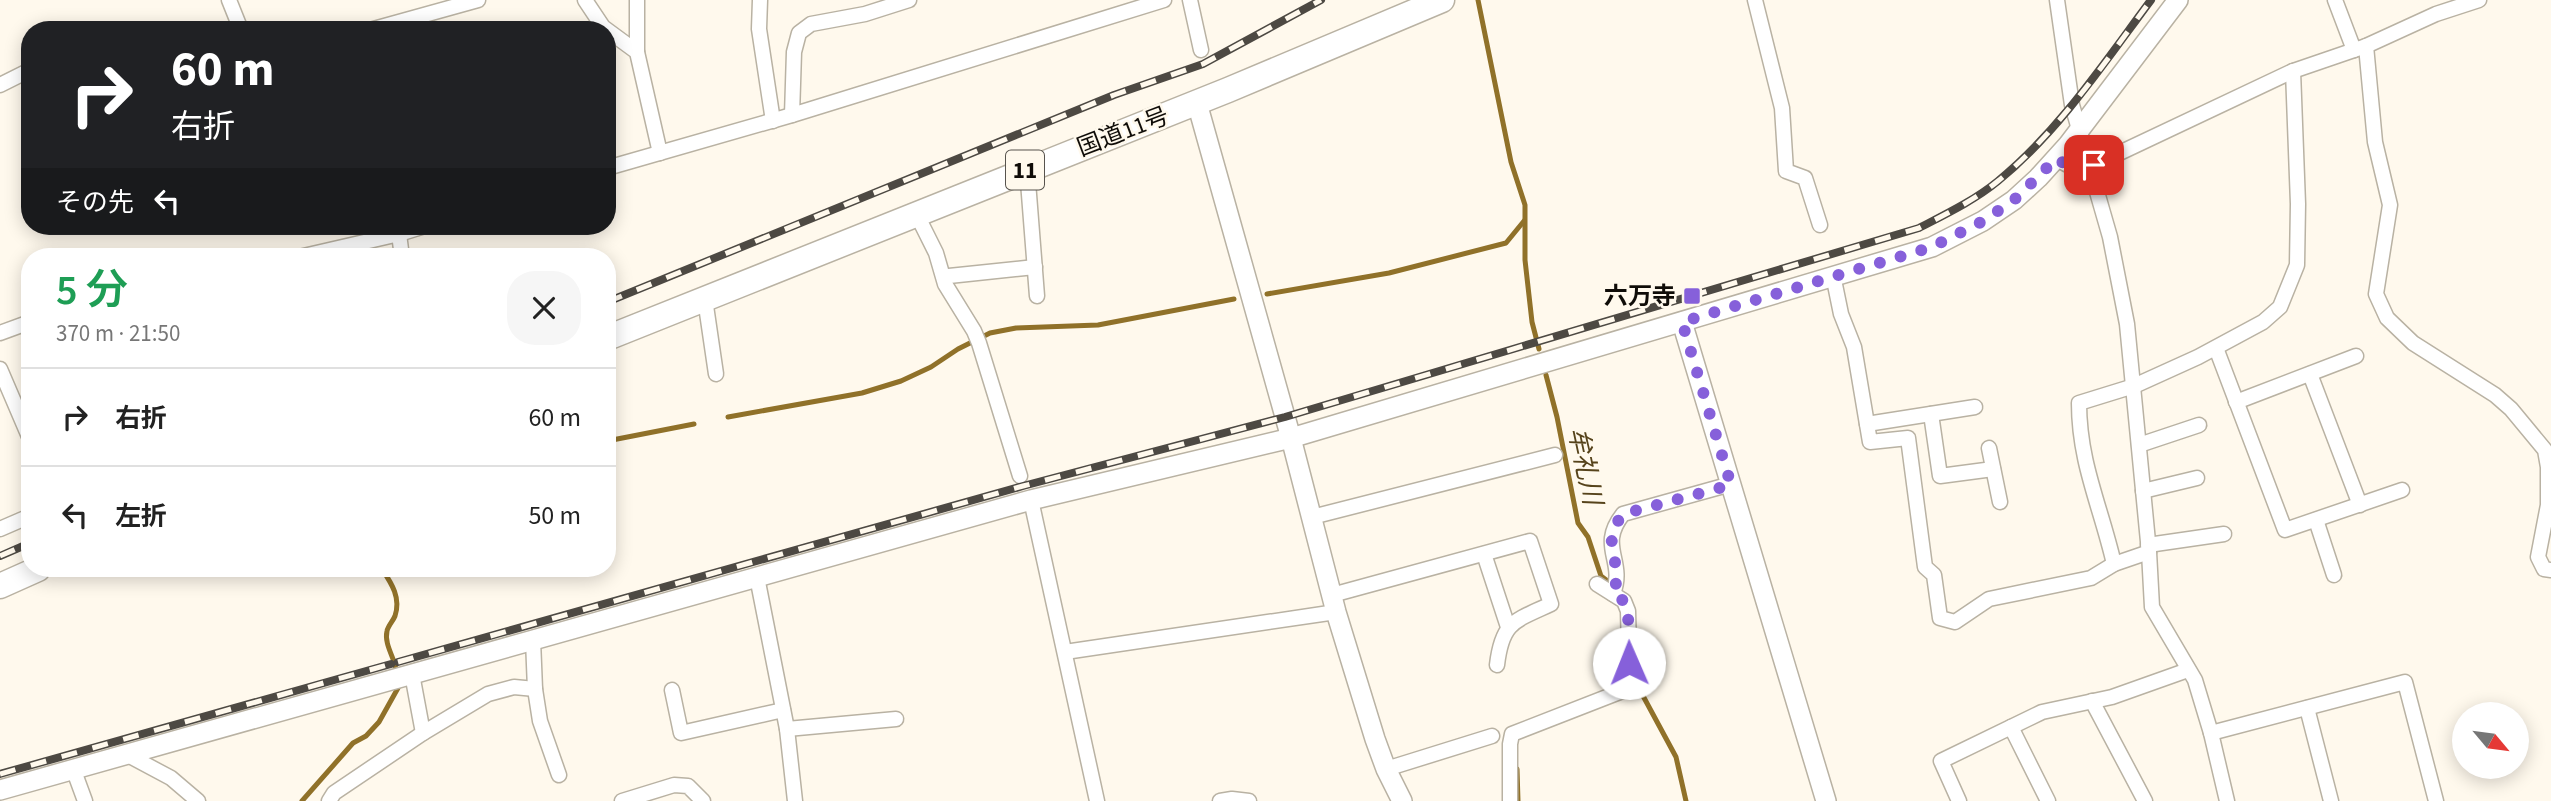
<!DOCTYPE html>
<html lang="ja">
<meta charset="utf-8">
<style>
body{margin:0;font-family:"Source Sans 3","Noto Sans JP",sans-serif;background:#f6f6f6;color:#222;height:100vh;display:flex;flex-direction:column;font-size:26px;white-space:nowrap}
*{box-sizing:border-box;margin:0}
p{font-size:23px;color:#767676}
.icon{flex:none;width:38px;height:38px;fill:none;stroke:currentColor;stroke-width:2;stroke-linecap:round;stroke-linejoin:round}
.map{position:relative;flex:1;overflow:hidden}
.details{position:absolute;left:21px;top:248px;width:595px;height:329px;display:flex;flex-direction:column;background:#fff;border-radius:28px;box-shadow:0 4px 18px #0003}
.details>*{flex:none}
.hud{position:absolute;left:21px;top:21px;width:595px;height:214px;border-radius:28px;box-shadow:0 4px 18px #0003;background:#202124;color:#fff;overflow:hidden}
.needle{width:46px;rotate:119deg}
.tools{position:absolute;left:2452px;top:702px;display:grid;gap:14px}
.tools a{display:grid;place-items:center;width:77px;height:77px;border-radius:50%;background:#fff;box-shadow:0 4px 18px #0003;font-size:35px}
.pin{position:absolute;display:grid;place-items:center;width:60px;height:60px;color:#fff;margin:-30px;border-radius:14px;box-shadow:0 4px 10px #0006}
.me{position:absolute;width:77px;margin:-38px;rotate:359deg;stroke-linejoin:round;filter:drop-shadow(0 0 5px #0008)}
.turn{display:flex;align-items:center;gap:24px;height:147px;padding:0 35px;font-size:32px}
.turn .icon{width:91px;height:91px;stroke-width:2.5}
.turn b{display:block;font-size:49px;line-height:60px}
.then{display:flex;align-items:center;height:66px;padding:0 35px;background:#0003;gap:14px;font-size:26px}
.round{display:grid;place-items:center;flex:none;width:74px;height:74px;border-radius:28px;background:#f6f6f6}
.headline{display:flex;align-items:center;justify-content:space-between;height:119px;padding:0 35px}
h1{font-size:42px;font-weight:600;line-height:52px;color:#1e9e55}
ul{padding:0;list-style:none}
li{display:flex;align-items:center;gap:21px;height:98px;padding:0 35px;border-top:2px solid #e0e0e0}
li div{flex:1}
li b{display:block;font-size:26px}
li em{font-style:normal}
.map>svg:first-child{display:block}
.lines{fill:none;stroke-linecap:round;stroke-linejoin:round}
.stream{stroke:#907129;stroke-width:5}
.street-casing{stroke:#b9b2a3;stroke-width:17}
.secondary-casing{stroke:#b9b2a3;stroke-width:22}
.highway-casing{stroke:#b9b2a3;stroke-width:27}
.street{stroke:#fff;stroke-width:14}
.secondary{stroke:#fff;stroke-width:19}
.highway{stroke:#fff;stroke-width:24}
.rail-casing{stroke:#4d4943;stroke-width:8}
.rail{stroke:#fff9ed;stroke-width:5;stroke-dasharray:16;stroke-linecap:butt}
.route{stroke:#8660da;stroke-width:12;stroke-dasharray:0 21.6}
.poi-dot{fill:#8660da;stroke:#fff9ed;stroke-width:2.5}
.labels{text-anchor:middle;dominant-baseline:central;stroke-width:5;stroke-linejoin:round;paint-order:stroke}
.shield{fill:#fff9ed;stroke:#57534d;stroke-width:2}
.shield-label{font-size:23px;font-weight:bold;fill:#0f0c08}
.street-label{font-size:24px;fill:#0f0c08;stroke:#fff9ed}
.poi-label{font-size:24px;font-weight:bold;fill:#0f0c08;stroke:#fff9ed;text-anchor:end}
.water-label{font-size:26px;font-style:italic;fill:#56431b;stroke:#fff9ed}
</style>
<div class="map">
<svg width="2551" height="801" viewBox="0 0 2551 801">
<rect width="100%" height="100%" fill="#fff9ed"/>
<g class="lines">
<g class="stream">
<polyline points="1478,0 1511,162 1525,205 1525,260 1532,322 1539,349"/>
<polyline points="1267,294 1389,273 1506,243 1524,221"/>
<polyline points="1546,375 1557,417 1578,523 1588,537 1601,576 1614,586"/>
<polyline points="728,417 862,393 901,381 931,367 958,349 990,333 1016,328 1098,325 1234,299"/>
<polyline points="607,441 694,424"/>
<path d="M 382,569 C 392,584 401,598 395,616 C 393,621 388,626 387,631 C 384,644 394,657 396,669"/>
<polyline points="1634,691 1642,694 1676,757 1686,801"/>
<polyline points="1517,769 1518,801"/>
<polyline points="302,801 353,743 366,736 379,722 398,688"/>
</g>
<defs>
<g id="street">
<polyline points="229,0 241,30"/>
<polyline points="585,0 603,27 637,52 660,153"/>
<polyline points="637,0 637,52"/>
<polyline points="760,0 759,29 773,121"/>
<polyline points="1190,0 1201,50"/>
<polyline points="1755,0 1782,108 1786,171 1805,178 1820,225"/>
<polyline points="2057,0 2072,105 2110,237 2127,324 2149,552 2152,607 2195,680 2211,733 2227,801"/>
<polyline points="2335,0 2354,50"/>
<polyline points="370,30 478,0"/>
<polyline points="2366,46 2375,142 2390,205 2376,294 2387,318 2413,343 2495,395 2511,409 2545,450 2548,467 2548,505 2538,557 2544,569 2551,570"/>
<polyline points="0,85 30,70"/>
<polyline points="792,115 794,52 799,33 811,24 865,14 909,0"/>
<path d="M 2057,158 C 2070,169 2078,169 2094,165 L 2293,71 L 2366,46 L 2436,14 L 2479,0"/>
<polyline points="607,168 792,115 1164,0"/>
<polyline points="1027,169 1037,296"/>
<polyline points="916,213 936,253 945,284 974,331 979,343 1020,476"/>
<polyline points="399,234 402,257"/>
<polyline points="299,257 399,234 425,226"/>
<polyline points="1833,275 1841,314 1854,347 1870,442 1908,438 1925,567 1934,575 1940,618 1955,622 1989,599 2091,578 2114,564 2149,552"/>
<polyline points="949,276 1035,267"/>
<polyline points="705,299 716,374"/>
<polyline points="0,333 30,322"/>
<polyline points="2216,348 2285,530 2402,490"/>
<polyline points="0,369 30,439"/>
<polyline points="2310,374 2360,505"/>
<polyline points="2236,402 2356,356"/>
<polyline points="1931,414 1940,476 1993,469"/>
<polyline points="1867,424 1975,407"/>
<polyline points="2139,445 2199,425"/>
<polyline points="1989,448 2000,502"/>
<polyline points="2143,491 2197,478"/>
<polyline points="1031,500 1097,801"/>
<polyline points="1312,517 1555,455"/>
<polyline points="2316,520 2334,575"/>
<polyline points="0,529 30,516"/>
<polyline points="2148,545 2224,534"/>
<polyline points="1484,554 1508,627"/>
<path d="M 2114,564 C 2101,507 2079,463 2079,403 L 2134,386 L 2198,357 L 2263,322 L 2280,307 L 2297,265 L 2298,204 L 2293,71"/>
<polyline points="757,577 787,729 795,801"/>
<path d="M 1613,594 C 1626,560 1597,547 1623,514 L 1731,484"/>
<path d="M 1332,595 L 1530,541 L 1551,604 C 1514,621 1502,622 1497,665"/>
<polyline points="533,640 535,689 540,721 559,775"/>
<polyline points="1065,652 1336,612"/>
<polyline points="412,674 423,733"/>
<polyline points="672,690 681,733 783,710"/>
<polyline points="2092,701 2145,801"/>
<polyline points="2307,708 2331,801"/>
<polyline points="2011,727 2048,801"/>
<polyline points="787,729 896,719"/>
<polyline points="2211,733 2405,682 2436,801"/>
<polyline points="126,754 171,778 198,801"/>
<polyline points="1386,769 1492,736"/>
<polyline points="74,771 85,801"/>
<polyline points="329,801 334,793 423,733 488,694 514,687 535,689"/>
<polyline points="622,801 674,785 688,786 703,801"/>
<polyline points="1220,801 1232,799 1249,801"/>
<polyline points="1510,801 1510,744 1512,734 1630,688 1628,611 1624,601 1597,584"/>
<polyline points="1959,801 1941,761 2042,712 2112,697 2188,670"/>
</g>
<g id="secondary">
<polyline points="1197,103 1291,438 1336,612 1375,739 1386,769 1402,801"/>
<polyline points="1682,322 1826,801"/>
<polyline points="0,790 1031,500 1291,438 1932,247 1983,221 2014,200 2038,178 2068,145 2178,0"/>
</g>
<g id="highway">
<polyline points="607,338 1228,90 1442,0"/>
<polyline points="0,586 38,569"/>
</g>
</defs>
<use href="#street" class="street-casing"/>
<use href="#secondary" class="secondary-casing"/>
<use href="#highway" class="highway-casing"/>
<use href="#street" class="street"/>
<use href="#secondary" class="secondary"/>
<use href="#highway" class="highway"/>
<defs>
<g id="rail">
<polyline points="607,302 1114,95 1203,64 1321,0"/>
<polyline points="0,556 30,543"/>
<path d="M 398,662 L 1023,486 L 1285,417 L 1919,228 C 1946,214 1975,200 1998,181 C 2059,131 2104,63 2151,0"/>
<polyline points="0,774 391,664"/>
</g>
</defs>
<use href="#rail" class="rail-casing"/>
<use href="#rail" class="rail"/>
</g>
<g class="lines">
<path class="route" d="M 1629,663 L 1628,611 L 1624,601 L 1613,594 C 1626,560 1597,547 1623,514 L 1731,485 L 1682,322 L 1932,247 L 1983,221 L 2014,200 L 2057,158 C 2070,169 2078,169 2094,165"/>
</g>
<rect class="poi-dot" x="1683" y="287" width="18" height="18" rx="3.5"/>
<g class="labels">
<rect class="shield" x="1006" y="150.5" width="38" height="39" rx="5"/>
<g class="shield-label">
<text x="1025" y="170">11</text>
</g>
<g class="street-label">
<text transform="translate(1123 132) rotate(-21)">国道11号</text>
</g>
<g class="poi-label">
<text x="1676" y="296">六万寺</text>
</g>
<g class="water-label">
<text transform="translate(1585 466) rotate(78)">牟礼川</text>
</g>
</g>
</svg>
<div class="tools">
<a><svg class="needle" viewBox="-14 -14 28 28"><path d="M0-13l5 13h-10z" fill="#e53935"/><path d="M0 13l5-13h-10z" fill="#767676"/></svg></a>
</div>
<div class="pin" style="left:2094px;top:165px;background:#d93025"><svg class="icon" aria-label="arrive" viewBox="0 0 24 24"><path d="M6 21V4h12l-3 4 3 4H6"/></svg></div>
<svg class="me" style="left:1629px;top:663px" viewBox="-20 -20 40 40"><circle r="19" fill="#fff"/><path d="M0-13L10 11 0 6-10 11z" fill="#8660da"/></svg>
<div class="hud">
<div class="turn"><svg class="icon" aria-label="right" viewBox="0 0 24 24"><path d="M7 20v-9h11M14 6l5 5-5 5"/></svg><div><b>60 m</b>右折</div></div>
<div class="then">その先<svg class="icon" aria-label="left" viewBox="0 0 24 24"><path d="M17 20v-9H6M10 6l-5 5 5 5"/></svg></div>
</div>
<section class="details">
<div class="headline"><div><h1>5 分</h1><p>370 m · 21:50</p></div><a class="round"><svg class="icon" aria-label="close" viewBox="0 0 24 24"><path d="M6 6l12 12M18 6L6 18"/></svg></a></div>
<ul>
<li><svg class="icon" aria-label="right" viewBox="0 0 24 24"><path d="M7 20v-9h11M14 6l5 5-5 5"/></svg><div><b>右折</b></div><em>60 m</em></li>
<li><svg class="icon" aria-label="left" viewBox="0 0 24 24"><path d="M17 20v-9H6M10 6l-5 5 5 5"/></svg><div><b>左折</b></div><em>50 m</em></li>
</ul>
</section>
</div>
